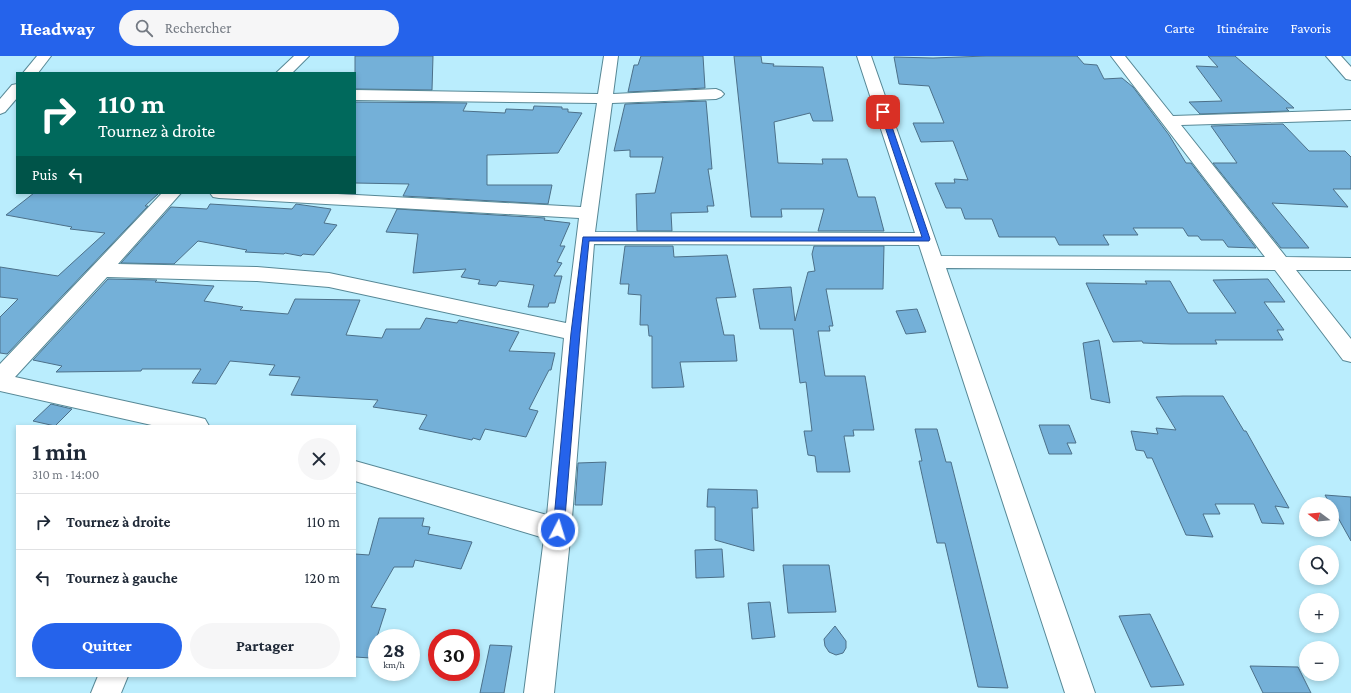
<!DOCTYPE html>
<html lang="fr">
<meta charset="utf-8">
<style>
body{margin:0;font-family:"Crimson Pro",serif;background:#f6f6f7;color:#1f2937;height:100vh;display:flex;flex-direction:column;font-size:15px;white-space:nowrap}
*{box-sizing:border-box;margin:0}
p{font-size:13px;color:#747a83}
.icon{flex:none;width:22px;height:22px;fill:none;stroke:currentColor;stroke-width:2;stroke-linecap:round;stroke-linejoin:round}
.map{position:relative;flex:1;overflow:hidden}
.details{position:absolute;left:16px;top:369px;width:340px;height:252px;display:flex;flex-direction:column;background:#fff;border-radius:0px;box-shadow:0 2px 6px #0003}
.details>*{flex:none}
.top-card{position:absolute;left:16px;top:16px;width:340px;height:122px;border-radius:0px;box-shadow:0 2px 6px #0003;background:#00695c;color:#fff;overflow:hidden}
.needle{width:26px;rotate:286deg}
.fabs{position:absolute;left:1299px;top:441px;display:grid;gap:8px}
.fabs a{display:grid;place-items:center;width:40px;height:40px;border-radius:50%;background:#fff;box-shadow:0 2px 6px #0003;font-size:20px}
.speed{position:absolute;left:368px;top:573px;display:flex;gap:8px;font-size:20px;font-weight:700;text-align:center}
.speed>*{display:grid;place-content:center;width:52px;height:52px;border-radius:50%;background:#fff;box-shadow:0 2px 6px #0003;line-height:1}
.speed small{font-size:10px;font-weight:400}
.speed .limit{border:6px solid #d22;background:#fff;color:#111}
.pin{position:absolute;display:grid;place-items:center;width:34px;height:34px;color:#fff;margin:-17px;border-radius:8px;box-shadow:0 2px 6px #0006}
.me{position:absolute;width:44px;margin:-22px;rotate:5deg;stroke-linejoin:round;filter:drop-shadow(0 0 3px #0008)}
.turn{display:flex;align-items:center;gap:14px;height:84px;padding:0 16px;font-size:18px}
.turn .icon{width:52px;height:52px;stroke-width:2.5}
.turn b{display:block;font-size:28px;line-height:34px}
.then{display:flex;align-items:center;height:38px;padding:0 16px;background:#0003;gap:8px;font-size:15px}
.round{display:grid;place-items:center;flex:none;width:42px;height:42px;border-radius:21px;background:#f6f6f7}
.head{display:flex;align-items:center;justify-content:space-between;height:68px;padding:0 16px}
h1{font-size:24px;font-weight:700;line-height:30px}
.primary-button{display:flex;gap:8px;margin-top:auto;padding:8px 16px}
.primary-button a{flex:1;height:46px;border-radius:24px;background:#2563eb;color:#fff;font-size:16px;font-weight:700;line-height:46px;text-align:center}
.primary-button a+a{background:#f6f6f7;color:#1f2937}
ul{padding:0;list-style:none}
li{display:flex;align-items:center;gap:12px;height:56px;padding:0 16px;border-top:1px solid #e0e1e3}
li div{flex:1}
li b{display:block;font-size:15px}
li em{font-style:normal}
header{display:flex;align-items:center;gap:24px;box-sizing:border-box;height:56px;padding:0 20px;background:#2563eb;color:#fff}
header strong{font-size:19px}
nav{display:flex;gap:22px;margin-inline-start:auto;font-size:14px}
.search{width:280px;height:36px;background:#f6f6f7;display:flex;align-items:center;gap:10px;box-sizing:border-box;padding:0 14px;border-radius:22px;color:#747a83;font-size:15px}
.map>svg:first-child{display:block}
.building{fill:#74b0d8;stroke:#4c7089}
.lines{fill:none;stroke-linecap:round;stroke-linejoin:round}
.minor-casing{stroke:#578896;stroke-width:2}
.minor{fill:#fff;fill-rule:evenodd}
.route{fill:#2563eb;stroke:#184099}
</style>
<header>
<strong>Headway</strong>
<div class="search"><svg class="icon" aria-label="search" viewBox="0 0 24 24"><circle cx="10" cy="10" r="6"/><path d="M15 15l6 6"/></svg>Rechercher</div>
<nav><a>Carte</a><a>Itinéraire</a><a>Favoris</a></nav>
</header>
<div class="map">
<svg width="1351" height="637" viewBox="0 0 1351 637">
<rect width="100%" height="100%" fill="#baedfd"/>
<g class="building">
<polygon points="355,0 433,0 432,34 355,33"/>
<polygon points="641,0 703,0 705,32 628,36 634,9 638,9"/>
<polygon points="734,0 761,0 762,7 774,8 773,10 823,11 833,65 813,65 810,57 774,66 778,107 823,108 822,103 847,103 858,141 875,141 884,175 818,175 824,153 781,153 782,161 751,161"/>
<polygon points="986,0 1077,0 1084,8 1097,9 1104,23 1122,22 1133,31 1169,79 1186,107 1191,107 1256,192 1228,191 1223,184 1201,184 1198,180 1188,180 1183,172 1133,172 1138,179 1103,179 1109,189 1059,189 1055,181 999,181 992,163 965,163 961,152 946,152 935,127 955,127 954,123 968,124 953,85 921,86 913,67 944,67 929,30 899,28 894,1 933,2"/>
<polygon points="1208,0 1235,0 1294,52 1286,52 1289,55 1200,58 1189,46 1222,45 1196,10 1218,11"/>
<polygon points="706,45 712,113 708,113 714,150 707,150 708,156 671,157 672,175 637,175 636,138 655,137 663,101 630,101 630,94 614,95 625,48"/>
<polygon points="355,46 467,47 463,55 505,57 506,53 533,54 534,50 562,51 562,53 568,53 568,56 582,57 558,97 487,99 487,129 552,129 548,148 403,140 409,128 355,127"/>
<polygon points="1283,68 1309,95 1345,95 1351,101 1351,133 1333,133 1348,151 1272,147 1309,192 1281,192 1213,107 1237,107 1211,70"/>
<polygon points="34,137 159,137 145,150 148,150 7,298 0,297 0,261 18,243 0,241 0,211 58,220 105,177 70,173 72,171 6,159"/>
<polygon points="210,148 292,153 296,148 331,153 324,167 337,169 314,199 303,198 301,200 285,197 284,198 245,196 247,194 198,185 174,208 121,207 171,151 207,153"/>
<polygon points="397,153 545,162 544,164 570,167 560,190 565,190 557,206 562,207 554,220 562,220 555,247 549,247 548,251 528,251 534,229 499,225 496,230 478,228 480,224 461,221 466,213 413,217 418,178 386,176"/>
<polygon points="625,190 673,190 674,201 727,199 736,241 716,242 724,279 734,279 737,305 680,306 684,331 652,332 652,280 649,280 648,269 640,269 641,239 628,238 629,228 620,228"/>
<polygon points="814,190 884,190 883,233 826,233 833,270 829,270 830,275 818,275 825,320 865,320 874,374 853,374 854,380 844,380 850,416 817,416 815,400 808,399 804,375 812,375 806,326 800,327 793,273 760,273 753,233 791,231 795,265 808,216 815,215 812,198"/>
<polygon points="108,223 157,224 155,226 214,230 204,245 243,251 240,254 288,258 295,243 360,244 346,279 382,282 386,273 420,273 426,262 457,267 459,264 519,276 509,295 555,297 551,314 549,314 529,353 538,355 526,381 485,373 480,384 473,382 472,384 419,373 427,359 373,351 378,344 291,339 300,321 269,319 275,309 230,305 216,328 192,327 201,313 142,313 141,315 56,316 62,310 33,304"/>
<polygon points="1268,223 1285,246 1264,246 1284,274 1277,274 1283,284 1215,284 1217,288 1171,288 1143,287 1142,285 1113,286 1086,227 1147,228 1145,225 1170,225 1188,257 1236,257 1213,224"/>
<polygon points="917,253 926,276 906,278 896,255"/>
<polygon points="1099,284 1110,347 1091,343 1083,287"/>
<polygon points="1183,340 1223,340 1244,375 1246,375 1289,452 1275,450 1284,468 1262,467 1254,448 1215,448 1220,458 1203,458 1213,481 1186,479 1152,402 1147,402 1144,395 1136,394 1131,375 1158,378 1156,372 1176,374 1156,341"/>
<polygon points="51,348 72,353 55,370 33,365"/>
<polygon points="1039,369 1069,369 1076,387 1067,387 1072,398 1049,398"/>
<polygon points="915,373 937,373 946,406 951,406 1008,632 978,631 945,487 937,487 919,405 922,405"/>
<polygon points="606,406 602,449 575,449 578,407"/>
<polygon points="708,433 757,434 758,452 752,452 754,495 715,484 715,451 707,451"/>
<polygon points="1325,439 1351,441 1351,485 1332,451 1332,448 1330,448"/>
<polygon points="379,462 424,462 422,470 430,471 428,478 472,486 461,513 415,504 413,511 394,511 371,551 386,553 377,581 377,595 373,595 371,602 355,601 355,498 369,499"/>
<polygon points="722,493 724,521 696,522 695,494"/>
<polygon points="783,509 829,509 836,556 788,557"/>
<polygon points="770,546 775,581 752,583 748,547"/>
<polygon points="1150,558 1184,629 1151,631 1119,560"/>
<polygon points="835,570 846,585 846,592 843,597 836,599 829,596 825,590 824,583"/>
<polygon points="490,589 512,590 504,637 480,637"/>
<polygon points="1250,610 1298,611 1311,637 1263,637"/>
</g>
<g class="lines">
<defs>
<g id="minor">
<polygon points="37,0 51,0 38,17 23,17"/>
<polygon points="294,0 309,0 292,17 276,17"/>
<polygon points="604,0 618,0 613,38 716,33 721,35 724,38 721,41 716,43 612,47 595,176 915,177 857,0 871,0 941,200 1265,201 1111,0 1125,0 1173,60 1351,54 1351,64 1181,69 1286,201 1351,202 1351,214 1296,214 1351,283 1351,306 1343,304 1275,214 946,212 1095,637 1065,637 919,189 594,188 571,474 554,637 524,637 544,482 355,425 355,405 547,459 564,282 329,231 257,225 107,221 15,321 197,361 205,363 209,370 156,370 0,335 0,308 162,137 181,137 118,208 257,211 329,217 566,267 579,162 219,142 213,141 210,137 319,137 581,151 597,47 355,44 355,34 598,38"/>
<polygon points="1326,0 1341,0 1351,11 1351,24 1346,23"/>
<polygon points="17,28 17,42 5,56 0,58 0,43 12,29"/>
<polygon points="98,620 128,620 121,637 91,637"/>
</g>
</defs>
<use href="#minor" class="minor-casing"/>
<use href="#minor" class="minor"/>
</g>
<polygon class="route" points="883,54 887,56 930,183 929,185 589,185 580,277 564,474 562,477 558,479 554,477 553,474 571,277 583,181 922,181 880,56"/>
</svg>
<div class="fabs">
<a><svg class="needle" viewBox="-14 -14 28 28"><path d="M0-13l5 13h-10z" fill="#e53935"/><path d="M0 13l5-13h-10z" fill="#747a83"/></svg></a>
<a><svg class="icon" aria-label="search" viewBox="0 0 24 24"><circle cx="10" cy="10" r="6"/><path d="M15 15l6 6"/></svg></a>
<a>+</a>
<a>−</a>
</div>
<div class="speed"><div>28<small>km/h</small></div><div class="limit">30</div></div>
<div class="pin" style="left:883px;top:56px;background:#d93025"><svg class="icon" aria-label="arrive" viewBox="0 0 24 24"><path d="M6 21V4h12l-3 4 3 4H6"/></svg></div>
<svg class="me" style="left:558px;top:474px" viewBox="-20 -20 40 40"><circle r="17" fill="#2563eb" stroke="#fff" stroke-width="3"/><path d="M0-11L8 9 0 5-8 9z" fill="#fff"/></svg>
<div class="top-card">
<div class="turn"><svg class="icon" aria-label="right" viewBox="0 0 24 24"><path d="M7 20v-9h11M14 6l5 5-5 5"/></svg><div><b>110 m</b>Tournez à droite</div></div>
<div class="then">Puis<svg class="icon" aria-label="left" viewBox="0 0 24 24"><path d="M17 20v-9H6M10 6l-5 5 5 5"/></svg></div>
</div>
<section class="details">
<div class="head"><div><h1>1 min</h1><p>310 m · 14:00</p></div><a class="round"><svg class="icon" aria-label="close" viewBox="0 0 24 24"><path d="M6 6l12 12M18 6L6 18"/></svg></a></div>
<ul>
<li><svg class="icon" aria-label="right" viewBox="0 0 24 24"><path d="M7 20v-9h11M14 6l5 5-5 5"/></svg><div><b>Tournez à droite</b></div><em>110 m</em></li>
<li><svg class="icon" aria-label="left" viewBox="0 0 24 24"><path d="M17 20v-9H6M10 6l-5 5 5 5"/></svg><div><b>Tournez à gauche</b></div><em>120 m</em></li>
</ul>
<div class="primary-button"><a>Quitter</a><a>Partager</a></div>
</section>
</div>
